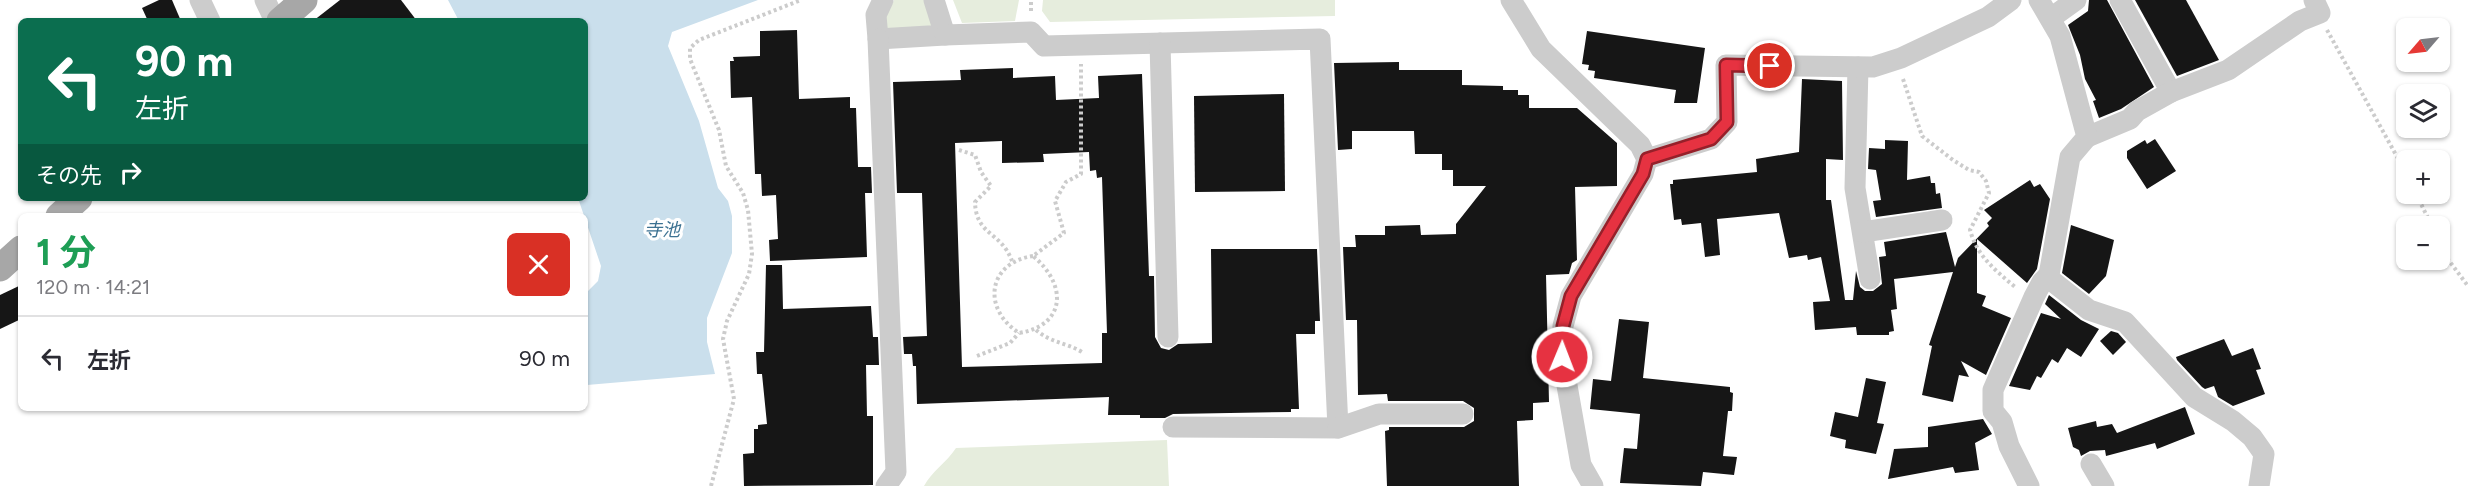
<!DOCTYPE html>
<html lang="ja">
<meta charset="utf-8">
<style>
body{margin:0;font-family:Figtree,"Noto Sans JP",sans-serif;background:#f2f2f3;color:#2b2b33;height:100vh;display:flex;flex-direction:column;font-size:22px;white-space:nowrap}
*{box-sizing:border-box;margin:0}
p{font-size:20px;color:#7c7c81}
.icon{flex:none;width:33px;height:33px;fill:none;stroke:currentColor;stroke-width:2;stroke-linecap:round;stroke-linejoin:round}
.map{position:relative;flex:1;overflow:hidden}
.sheet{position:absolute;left:18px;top:213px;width:570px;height:198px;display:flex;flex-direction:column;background:#fff;border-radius:9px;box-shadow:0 2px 4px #0004}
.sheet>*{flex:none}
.hud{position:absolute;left:18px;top:18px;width:570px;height:183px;border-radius:9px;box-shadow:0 2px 4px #0004;background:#0b6e4f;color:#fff;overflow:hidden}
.needle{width:39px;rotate:242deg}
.fabs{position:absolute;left:2396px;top:18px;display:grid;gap:12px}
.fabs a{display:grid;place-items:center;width:54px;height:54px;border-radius:9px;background:#fff;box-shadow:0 2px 4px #0004;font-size:30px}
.pin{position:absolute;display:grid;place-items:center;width:51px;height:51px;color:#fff;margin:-26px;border:3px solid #fff;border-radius:50%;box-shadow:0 2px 6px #0007}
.me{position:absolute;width:66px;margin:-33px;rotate:1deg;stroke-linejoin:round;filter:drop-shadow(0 0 4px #0008)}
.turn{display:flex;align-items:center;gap:21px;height:126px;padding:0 18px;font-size:27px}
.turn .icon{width:78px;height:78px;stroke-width:2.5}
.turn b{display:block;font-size:42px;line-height:51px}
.then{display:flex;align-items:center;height:57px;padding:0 18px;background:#0003;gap:12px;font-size:22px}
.round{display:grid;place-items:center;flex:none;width:63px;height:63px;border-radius:9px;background:#f2f2f3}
.headline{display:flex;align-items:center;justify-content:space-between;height:102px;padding:0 18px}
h1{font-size:36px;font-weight:700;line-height:45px;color:#1e9e55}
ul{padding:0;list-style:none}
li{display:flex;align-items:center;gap:18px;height:84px;padding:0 18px;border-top:2px solid #e1e1e2}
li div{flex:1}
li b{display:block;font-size:22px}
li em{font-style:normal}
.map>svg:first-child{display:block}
.green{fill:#e6eddd}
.water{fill:#cadfec}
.building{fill:#161616;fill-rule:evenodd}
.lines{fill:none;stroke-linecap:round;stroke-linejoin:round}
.path{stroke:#ccc;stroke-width:4;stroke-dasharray:3 3;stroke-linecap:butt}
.minor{stroke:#ccc;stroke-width:21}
.major{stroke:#a7a7a7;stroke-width:27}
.route-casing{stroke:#96202a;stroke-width:15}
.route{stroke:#e63241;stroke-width:10}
.labels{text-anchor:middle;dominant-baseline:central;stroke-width:6;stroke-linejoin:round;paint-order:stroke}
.water-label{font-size:18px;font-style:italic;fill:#3d7292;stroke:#fff}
</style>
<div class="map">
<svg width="2468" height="486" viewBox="0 0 2468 486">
<rect width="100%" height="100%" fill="#fff"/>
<g class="green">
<polygon points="894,0 924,0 935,27 889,32 883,21"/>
<polygon points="953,0 1019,0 1015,21 962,23"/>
<polygon points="1043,0 1335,0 1335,16 1050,22 1042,11"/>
<path d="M 1167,440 L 1169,486 L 924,486 C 931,472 947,462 956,448 Z"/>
</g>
<polygon class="water" points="448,0 758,0 672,32 668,46 699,121 718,188 728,201 732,216 732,253 707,318 707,342 715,374 587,385 585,378 585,294 598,281 601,266 578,198 585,198 585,21 459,21"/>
<g class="building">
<polygon points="159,0 172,0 181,21 148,21 142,8"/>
<polygon points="340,0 401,0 417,21 313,21"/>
<polygon points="2089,0 2107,0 2154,87 2121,109 2099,118 2093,101 2096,100 2085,79 2080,55 2068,25 2088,11"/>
<polygon points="2135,0 2186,0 2219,60 2177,76"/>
<polygon points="797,30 799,99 850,97 850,108 856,108 858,167 871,167 872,193 865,193 867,257 770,261 769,240 778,239 776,195 762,196 761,174 755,174 752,97 731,98 730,61 734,61 733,57 760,56 760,31"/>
<polygon points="1587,31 1705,48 1697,103 1674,103 1676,90 1594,78 1595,71 1588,70 1589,65 1582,64"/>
<polygon points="1399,62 1399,70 1462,70 1462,85 1503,86 1503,90 1518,90 1518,95 1529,95 1529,108 1577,108 1617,143 1617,186 1575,187 1577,260 1572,263 1569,274 1546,275 1549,402 1533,403 1533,420 1517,421 1519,486 1387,486 1385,431 1389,430 1389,427 1464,427 1474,421 1474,408 1463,401 1388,401 1387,394 1358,395 1357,320 1346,320 1343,247 1356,247 1355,235 1385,235 1385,226 1420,225 1421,235 1456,234 1456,224 1486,186 1453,186 1453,170 1442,170 1442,154 1415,154 1414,131 1352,131 1352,149 1338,150 1334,63"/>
<path d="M 1013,68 L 1013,78 L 1055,76 L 1056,100 L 1099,98 L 1098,76 L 1142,74 L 1149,276 L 1154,276 L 1155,337 L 1161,348 L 1169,350 L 1178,344 L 1212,343 L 1211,249 L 1317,249 L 1320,321 L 1315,321 L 1315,334 L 1296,334 L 1299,409 L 1291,409 L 1291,412 L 1173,414 L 1165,418 L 1140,418 L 1140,415 L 1108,415 L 1109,397 L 917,404 L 916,366 L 913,366 L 912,354 L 904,354 L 903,337 L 927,336 L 922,193 L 897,193 L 893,82 L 961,80 L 960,70 ZM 1002,141 L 1002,163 L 1044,162 L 1043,154 L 1089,152 L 1090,171 L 1096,170 L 1097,178 L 1102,177 L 1107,333 L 1102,333 L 1102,363 L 962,367 L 955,143 Z"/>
<polygon points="1802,79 1842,81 1843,160 1826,159 1826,200 1831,200 1845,300 1853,300 1856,271 1860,287 1865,291 1873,291 1882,284 1879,257 1886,256 1884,242 1946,232 1955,267 1958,258 1989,226 1987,223 1992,218 1984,210 2030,180 2034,187 2040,184 2050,199 2037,269 2027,283 1977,239 1977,293 1986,296 1982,306 2011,318 1986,375 1961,361 1969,377 1959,375 1953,402 1922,395 1932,346 1929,345 1953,272 1894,279 1897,309 1891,310 1894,331 1889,332 1889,335 1857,335 1856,327 1815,330 1813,302 1830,301 1821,257 1808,260 1807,255 1789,258 1779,213 1717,219 1720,255 1705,257 1701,223 1682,225 1681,219 1674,220 1670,184 1673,184 1673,180 1757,172 1756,159 1799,152"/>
<polygon points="1284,94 1285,191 1195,192 1194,96"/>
<polygon points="2155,139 2176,171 2147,189 2127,158 2127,151 2145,140 2147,144"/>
<polygon points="1885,140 1908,141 1907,180 1930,176 1931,183 1935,183 1936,194 1940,193 1942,208 1876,217 1873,201 1881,200 1876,170 1868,169 1869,148 1885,149"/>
<polygon points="2071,225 2114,240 2106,276 2089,294 2062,273"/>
<polygon points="766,265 782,265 783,309 871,306 873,337 878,337 879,365 866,365 867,416 873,416 873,485 744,486 743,454 754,453 754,429 758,429 758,425 767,424 762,374 757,374 756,352 764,352"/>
<polygon points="21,285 21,319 0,329 0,295"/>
<polygon points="2049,295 2081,320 2099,329 2081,357 2067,348 2058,363 2052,359 2041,378 2037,376 2030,390 2009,386 2041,313 2061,319 2045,304"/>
<polygon points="1619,319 1649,322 1643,378 1730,387 1730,392 1733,393 1732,411 1728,411 1723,456 1737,457 1734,475 1703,472 1701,486 1620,483 1624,448 1637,449 1640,414 1590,409 1593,379 1611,381"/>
<polygon points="2111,331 2118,333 2126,342 2113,355 2100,341"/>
<polygon points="2224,339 2232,356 2253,348 2261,369 2256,370 2265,394 2233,406 2218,397 2214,386 2205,389 2202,387 2177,360 2176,357"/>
<polygon points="1866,378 1886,382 1877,423 1884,424 1876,454 1845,448 1846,440 1830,436 1835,412 1858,417"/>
<polygon points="2185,407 2195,434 2157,449 2155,443 2106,456 2105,450 2090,451 2081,456 2079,450 2073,447 2068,428 2096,421 2097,427 2112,424 2117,433"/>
<polygon points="1983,419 1992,434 1975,443 1979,470 1955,473 1953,467 1888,479 1894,449 1928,447 1928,427"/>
</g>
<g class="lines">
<g class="path">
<polyline points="1031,11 1031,0"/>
<polyline points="2327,30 2406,173"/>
<path d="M 1903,79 L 1922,136 L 1953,160 L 1969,170 L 1979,172 L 1986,181 L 1989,193 L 1970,230 C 1977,256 1995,270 2015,287"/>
<path d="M 959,150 L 975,155 L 981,172 L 991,186 L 975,202 C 976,236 1001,231 1012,261"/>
<polyline points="2416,194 2432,226"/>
<polyline points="2439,242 2447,258 2468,286"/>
<path d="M 1033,256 C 987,263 982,309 1019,333 C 1067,325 1067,284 1033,256 L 1064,233 L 1055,201 L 1066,182 L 1081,174 L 1081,64"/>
<path d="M 1036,330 C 1051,343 1065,342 1082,352"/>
<polyline points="977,356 1010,343 1019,333"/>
<polyline points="711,486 734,399 723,339 727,321 749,274 752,254 748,210 743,193 726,166 719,130 690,59 690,48 699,40 801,0"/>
</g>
<g class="minor">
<polyline points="200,0 210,21"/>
<polyline points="265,0 275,21"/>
<polyline points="883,0 876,15 878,39 945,35 934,0"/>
<polyline points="1511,0 1541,49 1640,145 1647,159 1643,174 1571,296 1563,326 1562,357 1581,465 1593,486"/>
<polyline points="2120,0 2171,92"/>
<polyline points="2051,18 2076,0"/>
<polyline points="945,35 1031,32 1044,46 1320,39 1338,428 1173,427"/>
<polyline points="878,39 896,472 886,486"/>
<polyline points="1160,43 1168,337"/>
<polyline points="1858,67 1855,188 1870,279"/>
<polyline points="2087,137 2130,119 2137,111 2171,92 2228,70 2300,21 2320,13 2314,0"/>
<polyline points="1647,159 1711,139 1727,122 1726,65 1873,67 1901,58 1988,17 2011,0"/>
<polyline points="1863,232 1942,220"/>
<polyline points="2047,277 2089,310 2125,322 2194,397 2233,421 2252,437 2264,454 2259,486"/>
<polyline points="1338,428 1379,414 1463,414"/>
<polyline points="2091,464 2104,486"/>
<polyline points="2029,486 2009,446 2002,422 1993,411 1993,390 2034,297 2042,282 2049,275 2070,157 2087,137 2060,36 2039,0"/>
</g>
<g class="major">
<polyline points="280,21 304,0"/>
<polyline points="59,216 79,198"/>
<polyline points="0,268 21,249"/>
</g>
</g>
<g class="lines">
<defs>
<polyline id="route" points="1562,357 1563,326 1571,296 1643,174 1647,159 1711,139 1727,122 1726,65 1770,66"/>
</defs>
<use href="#route" class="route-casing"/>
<use href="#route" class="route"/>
</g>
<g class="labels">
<g class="water-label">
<text x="662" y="230">寺池</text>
</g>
</g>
</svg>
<div class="fabs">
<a><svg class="needle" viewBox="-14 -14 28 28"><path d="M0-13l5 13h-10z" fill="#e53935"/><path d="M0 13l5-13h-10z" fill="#7c7c81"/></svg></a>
<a><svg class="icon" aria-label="layers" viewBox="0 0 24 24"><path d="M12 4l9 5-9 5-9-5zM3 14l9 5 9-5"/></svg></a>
<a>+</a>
<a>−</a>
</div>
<div class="pin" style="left:1770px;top:66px;background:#d93025"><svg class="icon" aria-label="arrive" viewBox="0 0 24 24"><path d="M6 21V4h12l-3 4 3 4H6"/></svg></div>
<svg class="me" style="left:1562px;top:357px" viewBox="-20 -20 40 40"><circle r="17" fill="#e63241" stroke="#fff" stroke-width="3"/><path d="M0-11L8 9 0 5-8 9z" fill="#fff"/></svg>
<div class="hud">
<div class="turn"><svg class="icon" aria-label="left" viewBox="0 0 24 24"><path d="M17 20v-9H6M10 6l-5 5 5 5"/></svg><div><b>90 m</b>左折</div></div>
<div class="then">その先<svg class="icon" aria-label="right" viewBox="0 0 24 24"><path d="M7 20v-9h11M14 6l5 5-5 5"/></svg></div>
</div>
<section class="sheet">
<div class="headline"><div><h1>1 分</h1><p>120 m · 14:21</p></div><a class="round" style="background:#d93025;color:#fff"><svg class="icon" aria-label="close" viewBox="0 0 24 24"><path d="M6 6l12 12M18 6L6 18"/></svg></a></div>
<ul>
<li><svg class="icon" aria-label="left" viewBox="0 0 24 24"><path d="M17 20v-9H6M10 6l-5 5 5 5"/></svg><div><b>左折</b></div><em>90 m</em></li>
</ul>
</section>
</div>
